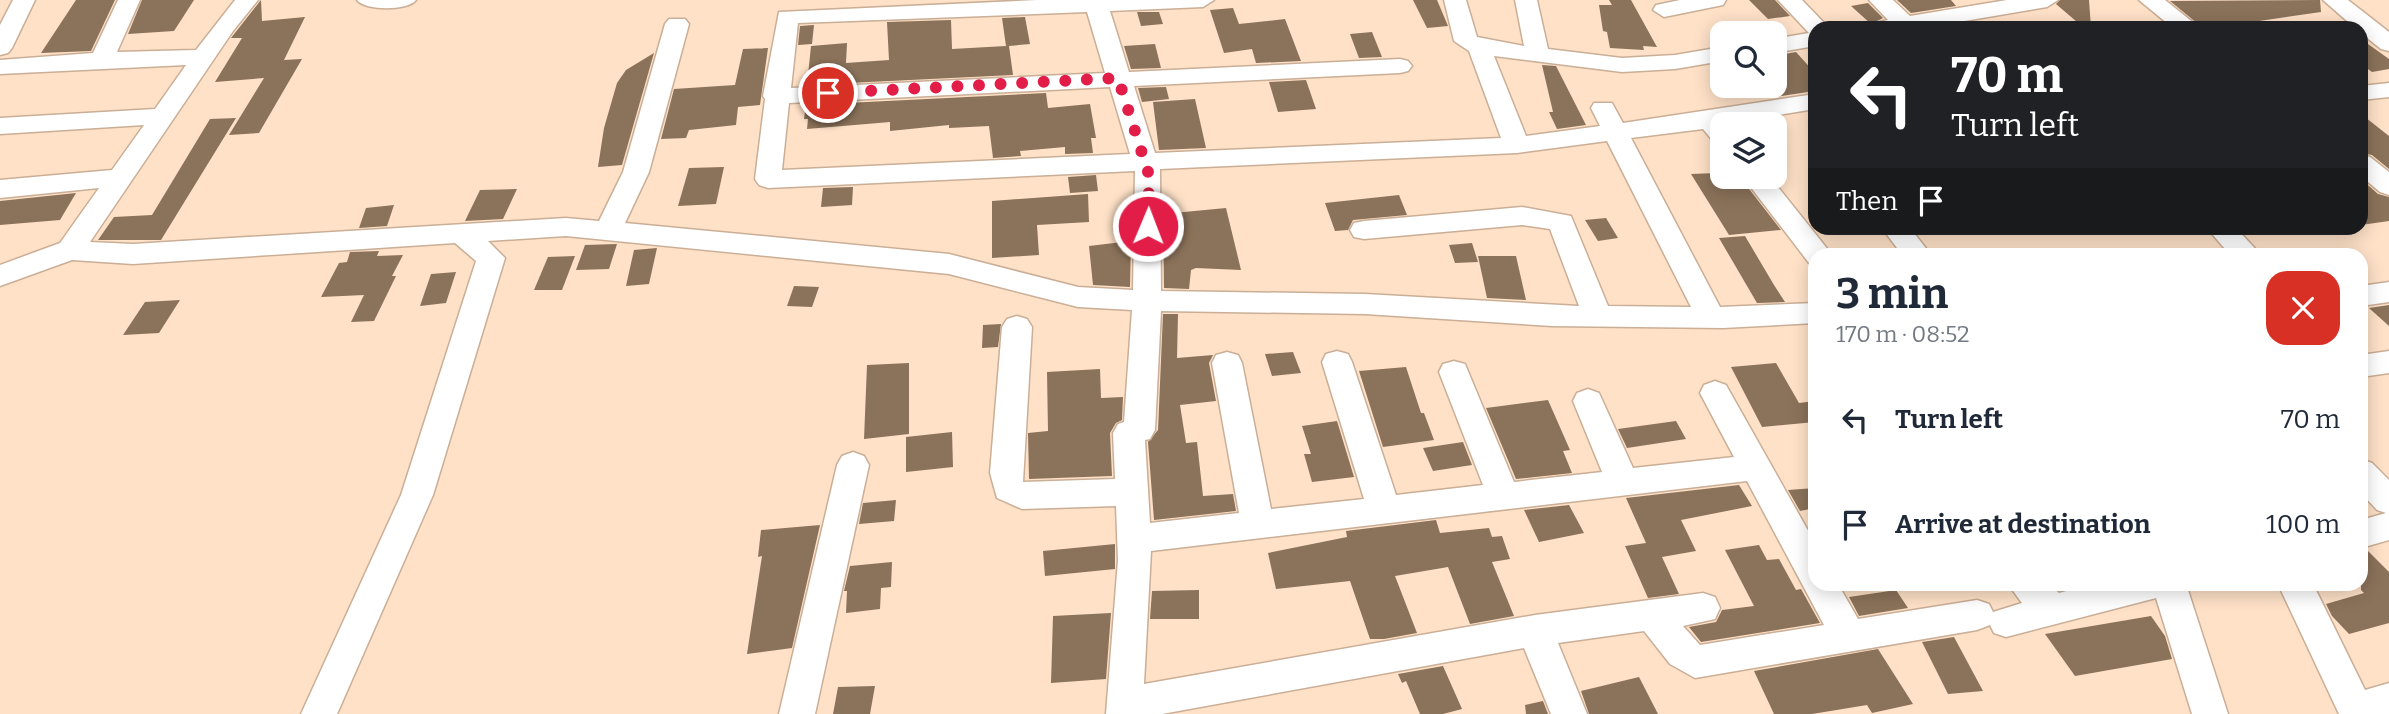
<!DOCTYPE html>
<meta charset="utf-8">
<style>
body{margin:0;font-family:Bitter,serif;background:#f6f6f7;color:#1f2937;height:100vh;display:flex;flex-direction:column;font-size:26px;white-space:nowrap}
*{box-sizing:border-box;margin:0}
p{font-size:23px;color:#747a83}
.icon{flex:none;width:38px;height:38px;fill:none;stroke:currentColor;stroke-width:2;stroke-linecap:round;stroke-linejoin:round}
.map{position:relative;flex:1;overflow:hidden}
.details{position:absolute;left:1808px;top:248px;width:560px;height:343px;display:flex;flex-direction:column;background:#fff;border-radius:21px;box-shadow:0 4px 18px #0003}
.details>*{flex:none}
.guide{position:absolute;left:1808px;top:21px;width:560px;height:214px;border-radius:21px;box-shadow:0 4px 18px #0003;background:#202124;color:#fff;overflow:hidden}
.fabs{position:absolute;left:1710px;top:21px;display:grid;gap:14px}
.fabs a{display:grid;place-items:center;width:77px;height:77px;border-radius:14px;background:#fff;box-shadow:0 4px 18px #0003;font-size:35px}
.pin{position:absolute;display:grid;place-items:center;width:60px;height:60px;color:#fff;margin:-30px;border:4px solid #fff;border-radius:50%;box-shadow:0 2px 7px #0007}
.me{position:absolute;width:77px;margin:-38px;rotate:1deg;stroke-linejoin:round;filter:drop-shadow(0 0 5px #0008)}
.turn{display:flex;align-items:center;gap:24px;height:147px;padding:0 28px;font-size:32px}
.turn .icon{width:91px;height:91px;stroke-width:2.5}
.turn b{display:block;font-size:49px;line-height:60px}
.then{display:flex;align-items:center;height:66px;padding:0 28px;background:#0003;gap:14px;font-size:26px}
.round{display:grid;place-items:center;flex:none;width:74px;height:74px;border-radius:21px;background:#f6f6f7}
.summary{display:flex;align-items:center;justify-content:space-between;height:119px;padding:0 28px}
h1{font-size:42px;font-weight:700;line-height:52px}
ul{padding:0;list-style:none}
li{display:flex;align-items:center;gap:21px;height:105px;padding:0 28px}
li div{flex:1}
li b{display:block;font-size:26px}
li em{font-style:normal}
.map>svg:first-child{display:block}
.building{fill:#8b725a}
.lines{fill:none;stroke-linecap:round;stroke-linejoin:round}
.street-casing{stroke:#caae96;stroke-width:3}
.street{fill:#fff;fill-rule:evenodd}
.route{stroke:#e11d48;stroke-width:12;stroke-dasharray:0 21.6}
</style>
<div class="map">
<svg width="2389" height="714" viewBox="0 0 2389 714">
<rect width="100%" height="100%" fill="#fee1c7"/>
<g class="building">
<polygon points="76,0 115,0 91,51 41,53"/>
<polygon points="142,0 194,0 174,31 128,34"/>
<polygon points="261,0 262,21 305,17 284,60 302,59 259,133 229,135 264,78 215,82 242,38 231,38"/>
<polygon points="1413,0 1437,0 1448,26 1427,28"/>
<polygon points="1609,0 1631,0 1657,47 1643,46 1644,50 1610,48 1607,32 1603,31 1599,5 1612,5"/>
<polygon points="1749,0 1775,0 1790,16 1768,19"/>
<polygon points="1897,0 1951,0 1956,6 1911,13"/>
<polygon points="2060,0 2089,0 2091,28 2084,28 2056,4"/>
<polygon points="2320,0 2321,12 2232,25 2237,28 2203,28 2170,1"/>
<polygon points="1868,3 1883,18 1871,24 1851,6"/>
<polygon points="1233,8 1239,24 1285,19 1301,61 1256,63 1252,49 1224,53 1210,10"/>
<polygon points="1137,12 1159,12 1163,24 1141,26"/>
<polygon points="1025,17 1030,44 1009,46 1013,75 807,85 811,46 847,43 846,63 889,60 887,22 951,20 952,49 1006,46 1002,18"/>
<polygon points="814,25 812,44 798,45 800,26"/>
<polygon points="1372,32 1382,57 1359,58 1350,34"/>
<polygon points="2361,39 2389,59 2389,69 2372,72 2361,64"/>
<polygon points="1155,44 1161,68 1131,69 1124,46"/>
<polygon points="768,48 760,105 738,107 736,125 689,130 686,138 661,139 674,89 735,85 743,49"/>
<polygon points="1796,52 1815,73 1815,91 1774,97 1774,56"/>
<polygon points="654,53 622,165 598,167 604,128 617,83 626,70"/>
<polygon points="1542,65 1556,66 1586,125 1557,129 1549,112 1553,112"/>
<polygon points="1306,80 1316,109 1278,112 1269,82"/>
<polygon points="1166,87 1169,99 1142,102 1138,88"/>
<polygon points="1046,93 1048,108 1090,104 1096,138 1091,138 1093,153 1065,154 1065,147 1020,151 1021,156 993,158 989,126 949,128 949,125 890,131 890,122 807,129 808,119 804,119 806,105"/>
<polygon points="1195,99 1206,148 1159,150 1153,102"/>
<polygon points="2361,114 2389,136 2389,169 2372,155 2361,153"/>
<polygon points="236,118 161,240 98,240 114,217 152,215 210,119"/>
<polygon points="724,167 716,204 678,206 689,168"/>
<polygon points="1717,173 1723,186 1746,185 1781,230 1729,235 1691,174"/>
<polygon points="1096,175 1098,191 1070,193 1068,177"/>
<polygon points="2361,179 2378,194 2389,197 2389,221 2361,225"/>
<polygon points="853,187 852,205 821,207 823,188"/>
<polygon points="517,189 503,219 465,221 480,190"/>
<polygon points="76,193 60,220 0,225 0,201"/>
<polygon points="1088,194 1089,222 1037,225 1039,255 992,258 992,201"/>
<polygon points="1399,195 1407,215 1353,220 1348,230 1335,231 1325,203"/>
<polygon points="394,205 387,226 359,228 366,208"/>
<polygon points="1226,208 1241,270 1196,268 1191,270 1189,289 1164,288 1163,214"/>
<polygon points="1606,218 1618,238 1598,241 1585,220"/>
<polygon points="1745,236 1774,285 1785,302 1757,303 1719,238"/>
<polygon points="1131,241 1130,287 1093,285 1089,246"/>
<polygon points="1472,243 1478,262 1455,263 1449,245"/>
<polygon points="617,244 609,269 576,270 585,245"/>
<polygon points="657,248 649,284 626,286 634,250"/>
<polygon points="379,251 377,256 403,255 392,276 396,276 374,321 351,322 364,295 321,297 339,263 347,262 350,252"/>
<polygon points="575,256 562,290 534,290 548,257"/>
<polygon points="1478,256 1516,256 1526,300 1487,298"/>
<polygon points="456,272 446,303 420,306 431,274"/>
<polygon points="794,286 819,287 812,307 787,306"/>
<polygon points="180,300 159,333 123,335 145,302"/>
<polygon points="2389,305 2389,326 2369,308"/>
<polygon points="1163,314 1178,314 1177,358 1213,355 1209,363 1216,401 1180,405 1186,443 1197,442 1203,496 1233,494 1236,511 1154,520 1148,442 1158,430"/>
<polygon points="1001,324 998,347 982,348 983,325"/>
<polygon points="1293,352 1301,373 1272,376 1265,354"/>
<polygon points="909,363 909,434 864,439 867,365"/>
<polygon points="1776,363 1799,403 1815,401 1815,422 1762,427 1731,367"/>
<polygon points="1406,367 1421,413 1424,413 1434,440 1383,447 1359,371"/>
<polygon points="1100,369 1101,398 1123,397 1122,420 1116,423 1110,433 1112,476 1029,479 1028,433 1048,431 1047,372"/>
<polygon points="1548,400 1570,450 1563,451 1572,473 1516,479 1486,408"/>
<polygon points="1337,421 1354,477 1312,482 1304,454 1311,454 1302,426"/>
<polygon points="1676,421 1686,439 1627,448 1618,429"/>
<polygon points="952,432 953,467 906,472 906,437"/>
<polygon points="1463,442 1472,465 1433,471 1423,448"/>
<polygon points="1739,485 1752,506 1681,520 1696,551 1662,557 1679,594 1648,598 1625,546 1646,543 1626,498"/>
<polygon points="1815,488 1815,508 1800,511 1788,490"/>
<polygon points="896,500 894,521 859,524 863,503"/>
<polygon points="1569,505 1584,533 1539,542 1524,510"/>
<polygon points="1436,520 1440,533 1489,528 1492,537 1502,536 1510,559 1492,562 1514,616 1470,624 1448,567 1395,576 1417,633 1384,639 1370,639 1350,581 1276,589 1268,553 1347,537 1346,531"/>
<polygon points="820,525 792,648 747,654 762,556 758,557 761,530"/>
<polygon points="1115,544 1115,569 1045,576 1043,551"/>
<polygon points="1759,545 1767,560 1779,559 1796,590 1801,589 1820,623 1701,642 1689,627 1716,622 1722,610 1754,606 1725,550"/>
<polygon points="2366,549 2389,572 2389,623 2349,634 2332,616 2326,604 2364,593 2361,590 2361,550"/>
<polygon points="892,562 891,587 881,588 880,609 846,613 847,591 844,591 850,566"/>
<polygon points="1199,590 1199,619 1150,619 1152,591"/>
<polygon points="1896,590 1908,608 1859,616 1849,597"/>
<polygon points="1111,613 1106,679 1051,683 1053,616"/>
<polygon points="2151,616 2165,636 2172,659 2075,676 2045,634"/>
<polygon points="1954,637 1983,691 1948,694 1922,642"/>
<polygon points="1878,649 1913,704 1872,713 1867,705 1812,714 1774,714 1754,671"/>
<polygon points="1443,666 1462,709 1443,714 1420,714 1406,681 1402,683 1398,674"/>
<polygon points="1639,677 1658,714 1589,714 1581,691"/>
<polygon points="875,686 870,714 833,714 838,687"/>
<polygon points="1543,701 1548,714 1526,714 1525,705"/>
</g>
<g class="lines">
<defs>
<g id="street">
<polygon points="13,0 35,0 12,48 8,53 0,55 0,25"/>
<path d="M 118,0 L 140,0 L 117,52 L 196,50 L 235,0 L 258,0 L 233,31 L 90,242 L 133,244 L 566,218 L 599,221 L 623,172 L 665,24 L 669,19 L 685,19 L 689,24 L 649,172 L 625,223 L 949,254 L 1078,287 L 1133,290 L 1135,171 L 768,188 L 759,185 L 755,179 L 765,99 L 763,96 L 779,12 L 1037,0 L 1214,0 L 1203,7 L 1110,11 L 1129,72 L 1400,59 L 1408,61 L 1412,66 L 1408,71 L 1400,73 L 1134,86 L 1155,153 L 1501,138 L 1469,51 L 1454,41 L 1444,0 L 1466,0 L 1477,37 L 1524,46 L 1515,0 L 1537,0 L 1548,49 L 1622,58 L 1675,55 L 1722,47 L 1722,61 L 1675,69 L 1622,72 L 1494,56 L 1526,136 L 1600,126 L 1591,108 L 1594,103 L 1612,103 L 1623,123 L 1815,94 L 1815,109 L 1722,124 L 1722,143 L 1713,141 L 1703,129 L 1631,138 L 1720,307 L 1815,303 L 1815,323 L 1723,328 L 1552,326 L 1365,314 L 1161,311 L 1155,430 L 1150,439 L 1145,440 L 1150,523 L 1239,513 L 1212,363 L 1216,355 L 1227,352 L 1238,355 L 1242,363 L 1271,509 L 1364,499 L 1322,362 L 1326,354 L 1337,351 L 1348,354 L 1352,362 L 1396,495 L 1483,485 L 1439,372 L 1443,364 L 1454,361 L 1465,364 L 1514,482 L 1602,472 L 1573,401 L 1577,393 L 1588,389 L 1599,393 L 1633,468 L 1734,457 L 1700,393 L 1704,385 L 1715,381 L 1726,385 L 1815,543 L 1815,584 L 1838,584 L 1858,619 L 1977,600 L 1989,604 L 1993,612 L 2022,603 L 2008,584 L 2049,584 L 2059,593 L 2093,584 L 2186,584 L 2228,714 L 2192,714 L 2156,598 L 2006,637 L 1994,633 L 1990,625 L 1977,630 L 1695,678 L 1670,664 L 1644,631 L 1558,643 L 1587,714 L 1551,714 L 1524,648 L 1162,714 L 1106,714 L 1118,560 L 1116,506 L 1022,509 L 997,498 L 990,473 L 1002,327 L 1007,319 L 1017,316 L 1027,319 L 1032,327 L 1023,482 L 1115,479 L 1113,433 L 1118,424 L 1124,422 L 1132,310 L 1078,307 L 949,274 L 566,236 L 488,241 L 505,258 L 433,495 L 337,714 L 301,714 L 401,495 L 476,261 L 455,243 L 133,264 L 72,260 L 0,286 L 0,265 L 60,243 L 99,188 L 0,198 L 0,180 L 112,170 L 144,125 L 0,134 L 0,118 L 155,109 L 186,65 L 0,74 L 0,60 L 93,53 ZM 1087,12 L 1105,73 L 791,88 L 798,23 ZM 1110,87 L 1130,154 L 782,170 L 789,103 ZM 1607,141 L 1691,307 L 1608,306 L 1571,216 L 1522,207 L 1364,221 L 1354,223 L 1350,230 L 1354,237 L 1364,239 L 1522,225 L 1550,229 L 1579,306 L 1365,294 L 1161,291 L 1160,169 L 1517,153 ZM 1747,481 L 1824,625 L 1700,645 L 1683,626 L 1715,619 L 1720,608 L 1715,597 L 1703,593 L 1535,615 L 1144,684 L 1151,551 Z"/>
<path d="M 357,0 L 416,0 C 408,11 365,11 357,0 Z"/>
<polygon points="1680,0 1726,0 1723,5 1664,17 1653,10 1656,5"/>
<polygon points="1778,0 1802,0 1829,28 1815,28 1815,46 1774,53 1774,39 1809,33"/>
<polygon points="1869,0 1893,0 1910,16 2007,0 2058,0 2047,7 1923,28 1871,28 1875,23 1888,20"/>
<polygon points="2139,0 2165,0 2200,28 2173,28"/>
<polygon points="2323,0 2348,0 2389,32 2389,51 2381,49 2361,33 2361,28 2355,28"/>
<polygon points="2389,83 2389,97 2361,100 2361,86"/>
<polygon points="2361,155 2370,157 2389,172 2389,195 2380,192 2361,176"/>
<polygon points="1743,177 1770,177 1833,256 1815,256 1815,264 1809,263"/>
<polygon points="1882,228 1910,228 1932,256 1903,256"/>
<polygon points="2207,228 2236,228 2262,256 2231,256"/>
<polygon points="2389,282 2389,302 2361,306 2361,286"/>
<polygon points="2389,351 2389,373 2361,377 2361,355"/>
<polygon points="853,452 864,456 869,465 815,714 779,714 837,465 842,456"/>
<polygon points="2361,459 2372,463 2389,480 2389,540 2361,548 2361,520 2386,513 2377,510 2361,493"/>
<polygon points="2278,584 2313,584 2365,690 2389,683 2389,714 2339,714"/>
</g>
</defs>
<use href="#street" class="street-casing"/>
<use href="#street" class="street"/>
</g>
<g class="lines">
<polyline class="route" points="828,93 1118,78 1149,175 1148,226"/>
</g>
</svg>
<div class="fabs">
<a><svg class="icon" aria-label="search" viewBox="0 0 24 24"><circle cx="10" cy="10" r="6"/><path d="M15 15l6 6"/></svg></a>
<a><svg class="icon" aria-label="layers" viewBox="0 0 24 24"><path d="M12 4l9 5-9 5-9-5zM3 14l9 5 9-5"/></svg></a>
</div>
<div class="pin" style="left:828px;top:93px;background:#d93025"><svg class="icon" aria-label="arrive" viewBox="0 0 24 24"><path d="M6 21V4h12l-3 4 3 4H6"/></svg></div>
<svg class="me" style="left:1148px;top:226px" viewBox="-20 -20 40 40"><circle r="17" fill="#e11d48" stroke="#fff" stroke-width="3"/><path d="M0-11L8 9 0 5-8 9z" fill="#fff"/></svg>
<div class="guide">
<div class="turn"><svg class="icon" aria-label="left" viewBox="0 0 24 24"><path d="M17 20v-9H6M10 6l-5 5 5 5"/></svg><div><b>70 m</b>Turn left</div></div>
<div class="then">Then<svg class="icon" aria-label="arrive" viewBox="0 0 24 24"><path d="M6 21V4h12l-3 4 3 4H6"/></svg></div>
</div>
<section class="details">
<div class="summary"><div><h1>3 min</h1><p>170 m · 08:52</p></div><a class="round" style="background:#d93025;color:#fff"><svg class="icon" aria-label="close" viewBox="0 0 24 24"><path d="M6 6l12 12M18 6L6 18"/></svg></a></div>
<ul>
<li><svg class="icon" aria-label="left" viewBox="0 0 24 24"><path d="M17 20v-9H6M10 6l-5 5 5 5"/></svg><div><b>Turn left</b></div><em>70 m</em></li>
<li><svg class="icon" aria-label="arrive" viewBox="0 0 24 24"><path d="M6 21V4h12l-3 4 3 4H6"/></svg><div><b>Arrive at destination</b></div><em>100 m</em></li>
</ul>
</section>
</div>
